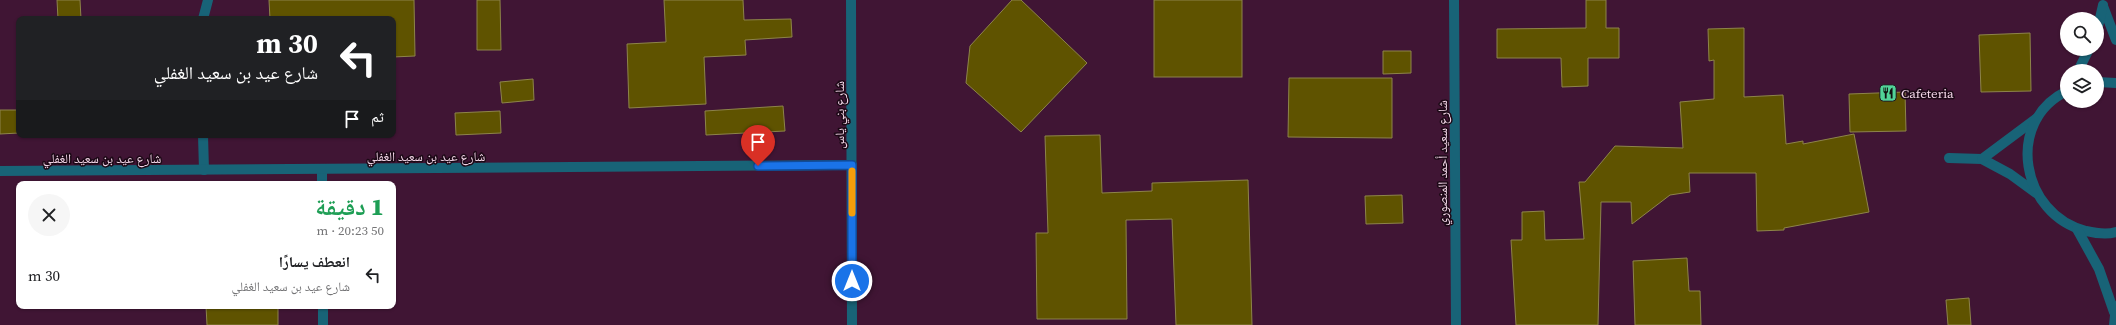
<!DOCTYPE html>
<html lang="ar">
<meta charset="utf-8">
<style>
body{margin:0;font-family:"Source Serif 4","Noto Naskh Arabic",serif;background:#f6f6f6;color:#202124;direction:rtl;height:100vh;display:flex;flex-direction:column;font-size:15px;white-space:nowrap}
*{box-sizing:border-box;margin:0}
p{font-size:13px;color:#757577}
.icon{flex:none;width:22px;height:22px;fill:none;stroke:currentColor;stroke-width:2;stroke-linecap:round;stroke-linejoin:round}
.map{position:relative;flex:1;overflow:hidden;direction:ltr}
.sheet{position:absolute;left:16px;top:181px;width:380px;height:128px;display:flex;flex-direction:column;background:#fff;border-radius:8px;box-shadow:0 1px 3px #0004;direction:rtl}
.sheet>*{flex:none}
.hud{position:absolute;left:16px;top:16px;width:380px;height:122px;border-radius:8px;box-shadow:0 1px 3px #0004;direction:rtl;background:#202124;color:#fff;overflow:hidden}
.tools{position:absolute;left:2060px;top:12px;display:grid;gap:8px}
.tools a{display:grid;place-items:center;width:44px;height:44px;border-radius:50%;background:#fff;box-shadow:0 1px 3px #0004;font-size:20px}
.pin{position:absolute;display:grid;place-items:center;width:34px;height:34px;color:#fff;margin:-41px -17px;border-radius:50% 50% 50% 0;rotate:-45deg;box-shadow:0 0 4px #0007}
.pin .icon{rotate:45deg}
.me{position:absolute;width:44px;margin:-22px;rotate:0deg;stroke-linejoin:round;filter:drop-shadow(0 0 3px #0008)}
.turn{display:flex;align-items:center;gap:14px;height:84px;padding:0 12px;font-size:18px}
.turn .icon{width:52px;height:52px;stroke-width:2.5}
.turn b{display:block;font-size:28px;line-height:34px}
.then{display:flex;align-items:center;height:38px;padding:0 12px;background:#0003;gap:8px;font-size:15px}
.round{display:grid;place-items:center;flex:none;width:42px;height:42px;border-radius:21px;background:#f6f6f6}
.summary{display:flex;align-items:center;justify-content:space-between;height:68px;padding:0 12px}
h1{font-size:24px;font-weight:800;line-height:30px;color:#1e9e55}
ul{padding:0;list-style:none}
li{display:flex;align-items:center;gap:12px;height:52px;padding:0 12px}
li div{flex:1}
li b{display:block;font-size:15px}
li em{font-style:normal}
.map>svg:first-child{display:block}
.building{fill:#5f5300;stroke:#8d844a}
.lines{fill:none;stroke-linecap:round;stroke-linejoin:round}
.lane{stroke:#186377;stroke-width:10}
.street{stroke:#186377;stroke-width:10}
.route-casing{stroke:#114b97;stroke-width:10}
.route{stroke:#1a73e8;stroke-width:7}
.slow{stroke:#f59e0b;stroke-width:7}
.labels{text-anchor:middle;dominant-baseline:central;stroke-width:3;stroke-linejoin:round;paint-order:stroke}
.poi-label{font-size:13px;fill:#f3d6e8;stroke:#1c0916;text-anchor:start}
.street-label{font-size:13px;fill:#f3d6e8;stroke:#1c0916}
</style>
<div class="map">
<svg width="2116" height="325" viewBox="0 0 2116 325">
<rect width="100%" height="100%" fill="#401534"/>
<g class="building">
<polygon points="57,0 80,0 81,19 58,19"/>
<polygon points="269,0 414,0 415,56 393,57 393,19 270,19"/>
<polygon points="477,0 500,0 501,50 477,50"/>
<polygon points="664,0 743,0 744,20 791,19 792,37 745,40 746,55 704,57 706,104 629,108 627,44 666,42"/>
<polygon points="1012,0 1021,0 1087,63 1021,132 966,83 970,46"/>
<rect x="1154" y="0" width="88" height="77"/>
<polygon points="1586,0 1606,0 1606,28 1619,28 1619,58 1588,58 1588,86 1562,87 1561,58 1497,58 1497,29 1586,28"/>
<polygon points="1744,28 1744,97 1783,95 1786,144 1803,141 1803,144 1854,134 1869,212 1784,228 1784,230 1757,231 1756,173 1689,173 1690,192 1670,195 1632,224 1631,202 1601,202 1598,325 1516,325 1511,240 1522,240 1522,212 1544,211 1545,240 1584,239 1579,182 1585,182 1615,146 1683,148 1680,102 1714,99 1714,60 1709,61 1708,29"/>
<polygon points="2030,33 2031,91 1981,92 1979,35"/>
<polygon points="1383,51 1411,51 1411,73 1383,74"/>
<polygon points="1289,78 1392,78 1392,138 1288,137"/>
<polygon points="533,79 534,100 502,103 500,82"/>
<polygon points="1905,92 1906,131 1850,132 1849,94"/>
<polygon points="783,106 785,131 706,135 705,111"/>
<polygon points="0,110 19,110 19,133 0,134"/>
<polygon points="500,111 501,133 456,135 455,113"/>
<polygon points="1100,135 1102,193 1152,191 1152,183 1248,180 1252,325 1176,325 1172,219 1126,220 1127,319 1037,319 1036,233 1048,233 1045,136"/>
<polygon points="1402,195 1403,223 1366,224 1365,196"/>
<polygon points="1687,258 1689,291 1700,291 1701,325 1635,325 1633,261"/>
<polygon points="1969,298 1971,325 1948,325 1946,300"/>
<polygon points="206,306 278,306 278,325 207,325"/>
</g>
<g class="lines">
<g class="lane">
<polyline points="1949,158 1982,159 2010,174 2036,193"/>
<polyline points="1982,159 2037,118"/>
</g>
<g class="street">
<polyline points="851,0 852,325"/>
<polyline points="1454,0 1456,325"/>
<polyline points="2103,6 2116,40"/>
<polyline points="203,19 208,0"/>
<polyline points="2097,31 2103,5"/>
<polyline points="2078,71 2089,49"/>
<polyline points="2097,82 2116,83"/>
<path d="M 2067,91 C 2004,121 2021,215 2086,231 C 2095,233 2106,235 2116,232"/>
<polyline points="203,135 204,170"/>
<polyline points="322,169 322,184"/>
<polyline points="0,171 852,165"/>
<polyline points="2077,229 2099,269 2114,312"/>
<polyline points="323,306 323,325"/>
<polyline points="2114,325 2116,306"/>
</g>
</g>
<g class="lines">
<defs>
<polyline id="route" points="758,166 852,165 852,281"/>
</defs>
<use href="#route" class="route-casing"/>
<use href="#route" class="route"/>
<polyline class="slow" points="852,171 852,213"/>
</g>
<defs>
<symbol id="restaurant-square" viewBox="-11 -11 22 22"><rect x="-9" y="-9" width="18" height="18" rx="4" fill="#51d398" stroke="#1c0916"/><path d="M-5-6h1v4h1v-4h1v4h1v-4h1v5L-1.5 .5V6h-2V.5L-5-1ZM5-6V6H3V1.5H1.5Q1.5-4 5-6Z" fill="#111"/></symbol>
</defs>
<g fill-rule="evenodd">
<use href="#restaurant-square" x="1878" y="83" width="20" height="20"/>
</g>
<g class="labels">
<g class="poi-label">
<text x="1901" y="93">Cafeteria</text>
</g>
<g class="street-label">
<text transform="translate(839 115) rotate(-90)">شارع بني ياس</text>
<text x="426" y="156">شارع عيد بن سعيد الغفلي</text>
<text x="102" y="158">شارع عيد بن سعيد الغفلي</text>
<text transform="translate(1442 163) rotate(-90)">شارع سعيد أحمد المنصوري</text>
</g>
</g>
</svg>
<div class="tools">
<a><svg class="icon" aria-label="search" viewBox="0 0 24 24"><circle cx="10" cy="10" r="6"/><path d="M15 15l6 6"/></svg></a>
<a><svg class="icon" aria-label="layers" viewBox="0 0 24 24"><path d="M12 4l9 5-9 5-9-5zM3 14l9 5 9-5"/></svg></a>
</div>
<div class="pin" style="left:758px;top:166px;background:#d93025"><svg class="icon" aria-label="arrive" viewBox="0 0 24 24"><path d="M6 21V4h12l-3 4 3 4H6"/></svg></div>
<svg class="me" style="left:852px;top:281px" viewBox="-20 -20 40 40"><circle r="17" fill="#1a73e8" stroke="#fff" stroke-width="3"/><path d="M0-11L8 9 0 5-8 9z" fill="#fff"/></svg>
<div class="hud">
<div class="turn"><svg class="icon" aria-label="left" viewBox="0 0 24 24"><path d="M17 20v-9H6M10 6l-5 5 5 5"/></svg><div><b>30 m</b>شارع عيد بن سعيد الغفلي</div></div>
<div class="then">ثم<svg class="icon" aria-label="arrive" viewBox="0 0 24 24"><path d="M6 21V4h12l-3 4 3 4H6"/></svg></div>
</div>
<section class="sheet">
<div class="summary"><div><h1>1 دقيقة</h1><p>50 m · 20:23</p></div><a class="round"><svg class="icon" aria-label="close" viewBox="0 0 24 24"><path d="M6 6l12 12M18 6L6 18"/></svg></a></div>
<ul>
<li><svg class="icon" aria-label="left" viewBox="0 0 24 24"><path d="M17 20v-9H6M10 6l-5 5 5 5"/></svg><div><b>انعطف يسارًا</b><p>شارع عيد بن سعيد الغفلي</p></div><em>30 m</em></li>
</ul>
</section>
</div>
